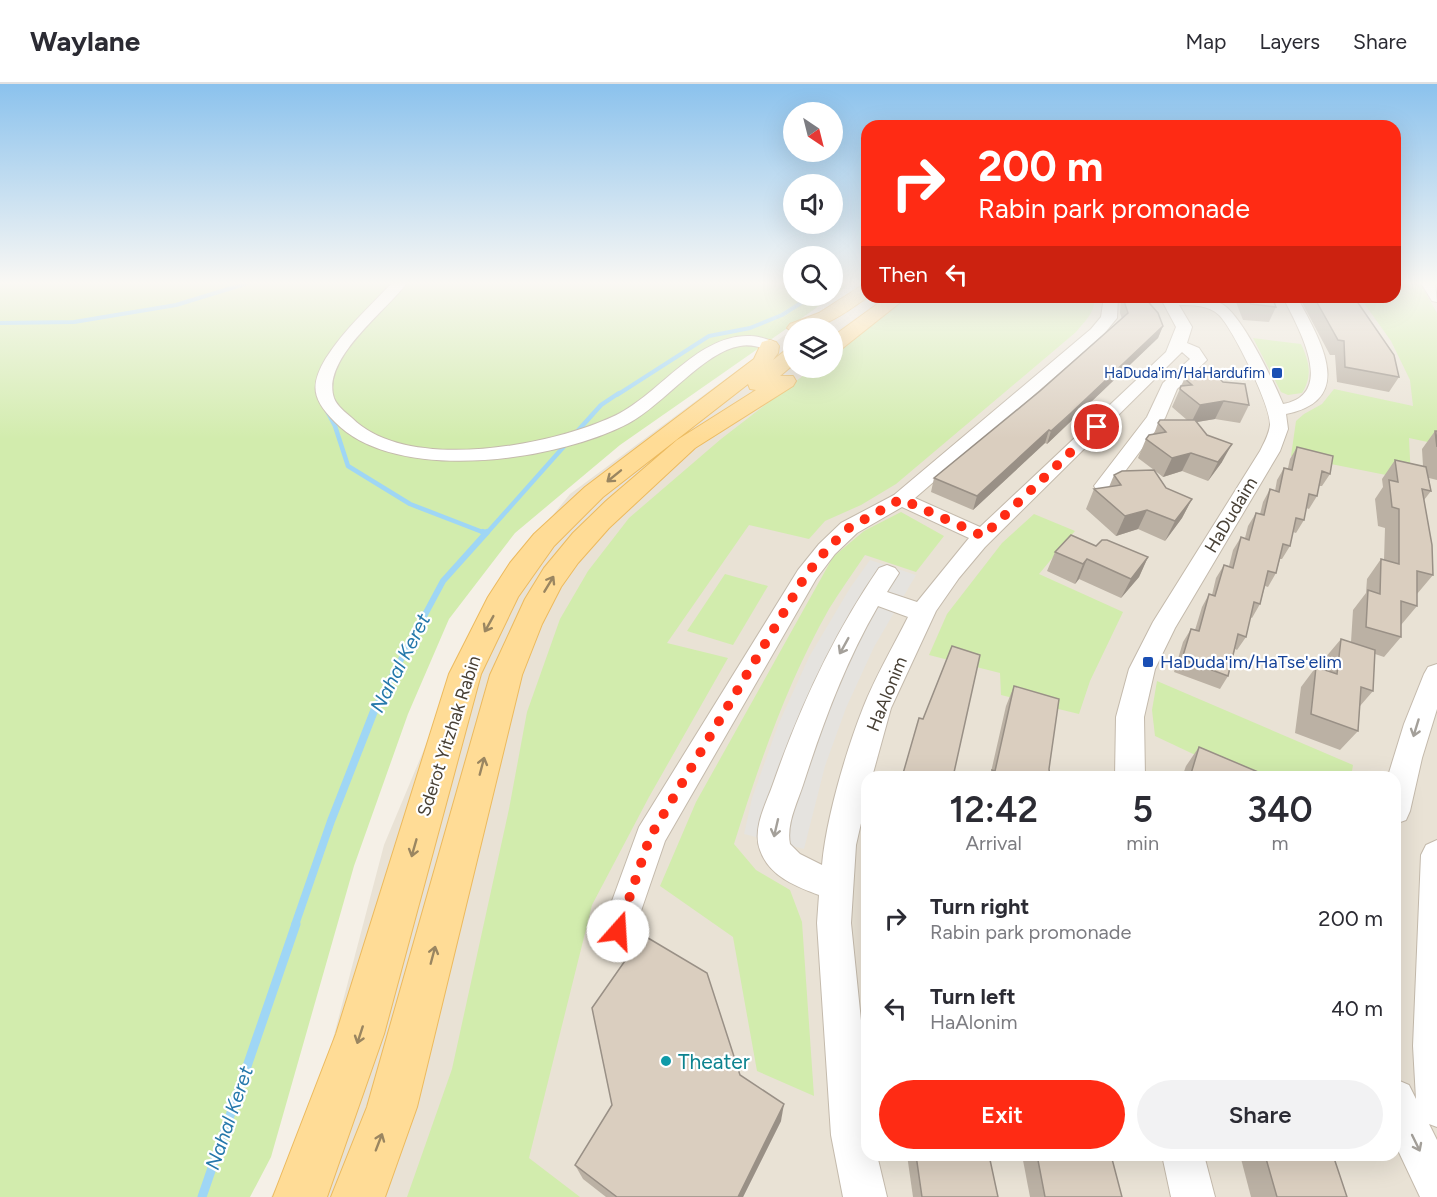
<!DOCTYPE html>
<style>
body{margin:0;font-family:Figtree,sans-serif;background:#f2f2f3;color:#2b2b33;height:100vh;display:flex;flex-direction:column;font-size:22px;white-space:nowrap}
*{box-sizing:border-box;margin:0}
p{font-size:20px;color:#7c7c81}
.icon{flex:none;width:33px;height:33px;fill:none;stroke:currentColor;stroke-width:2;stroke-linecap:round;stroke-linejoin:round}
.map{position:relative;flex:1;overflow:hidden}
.side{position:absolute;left:861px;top:687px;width:540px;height:390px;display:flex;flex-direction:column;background:#fff;border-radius:18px;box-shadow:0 6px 24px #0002}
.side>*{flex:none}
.guide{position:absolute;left:861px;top:36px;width:540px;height:183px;border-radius:18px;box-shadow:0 6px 24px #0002;background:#ff2b14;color:#fff;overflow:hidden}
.needle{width:39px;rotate:145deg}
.buttons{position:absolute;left:783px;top:18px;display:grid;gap:12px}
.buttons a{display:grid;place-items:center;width:60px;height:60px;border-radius:50%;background:#fff;box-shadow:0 6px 24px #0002;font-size:30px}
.pin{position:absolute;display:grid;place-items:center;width:51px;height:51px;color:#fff;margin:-26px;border:3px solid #fff;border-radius:50%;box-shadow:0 2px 6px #0007}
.me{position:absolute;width:66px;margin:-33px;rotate:19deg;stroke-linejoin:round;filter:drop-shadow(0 0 4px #0008)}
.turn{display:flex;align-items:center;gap:21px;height:126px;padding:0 18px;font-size:27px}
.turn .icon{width:78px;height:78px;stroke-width:2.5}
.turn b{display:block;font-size:42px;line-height:51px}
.then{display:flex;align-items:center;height:57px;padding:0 18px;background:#0003;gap:12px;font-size:22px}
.eta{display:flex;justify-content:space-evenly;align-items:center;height:102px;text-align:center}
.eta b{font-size:36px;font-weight:600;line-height:42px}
.cta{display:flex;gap:12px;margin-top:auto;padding:12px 18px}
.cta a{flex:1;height:69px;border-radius:36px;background:#ff2b14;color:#fff;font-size:24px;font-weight:600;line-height:69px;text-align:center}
.cta a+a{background:#f2f2f3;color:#2b2b33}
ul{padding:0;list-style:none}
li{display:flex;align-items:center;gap:18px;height:90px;padding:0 18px}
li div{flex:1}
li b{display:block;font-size:22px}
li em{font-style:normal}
header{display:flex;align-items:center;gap:36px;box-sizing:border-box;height:84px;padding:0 30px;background:#fff;border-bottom:2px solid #e1e1e2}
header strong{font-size:28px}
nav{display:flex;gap:33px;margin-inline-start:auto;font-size:21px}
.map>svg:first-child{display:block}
.residential{fill:#e9e2d5;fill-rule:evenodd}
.green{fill:#d2ecad}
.parking{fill:#e5e3df}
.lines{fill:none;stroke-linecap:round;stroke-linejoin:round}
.stream-far4{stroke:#9fd6f5;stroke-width:4}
.stream-far3{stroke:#9fd6f5;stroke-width:4.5}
.stream-far2{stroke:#9fd6f5;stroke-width:6}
.stream-far1{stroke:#9fd6f5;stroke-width:8}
.stream{stroke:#9fd6f5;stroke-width:9}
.minor-casing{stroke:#c4baac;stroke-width:2}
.major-casing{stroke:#ecba5e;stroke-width:2}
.minor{fill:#fff;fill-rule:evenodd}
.major{fill:#ffdc96;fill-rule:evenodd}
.wall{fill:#bbb1a4}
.shaded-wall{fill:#999086}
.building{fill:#dacebf;stroke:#999086;stroke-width:1.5}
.oneway{stroke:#9a8661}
.oneway2{stroke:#a4a09a}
.route{stroke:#ff2b14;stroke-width:10;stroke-dasharray:0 18}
.transit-dot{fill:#1a4fb4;stroke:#fff;stroke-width:2}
.culture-dot{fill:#0f9aa8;stroke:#fff;stroke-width:2}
.labels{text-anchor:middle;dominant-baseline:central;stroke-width:4.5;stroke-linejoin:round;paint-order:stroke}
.far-transit-label{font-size:15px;fill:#164399;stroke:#fff;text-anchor:end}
.street-label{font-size:18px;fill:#484035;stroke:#fff}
.transit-label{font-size:18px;fill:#164399;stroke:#fff;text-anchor:start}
.water-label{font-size:20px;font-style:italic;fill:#2578ab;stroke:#fff}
.near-culture-label{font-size:21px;fill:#0d838f;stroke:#fff;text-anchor:start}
</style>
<header>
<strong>Waylane</strong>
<nav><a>Map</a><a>Layers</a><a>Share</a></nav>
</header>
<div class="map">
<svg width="1437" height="1113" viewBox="0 0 1437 1113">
<rect width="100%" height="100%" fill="#f5f0e7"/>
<path class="residential" d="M 866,199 L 867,213 L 1395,213 L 1395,199 L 1437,199 L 1437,1113 L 271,1113 L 313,1031 L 384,761 L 489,510 L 570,410 L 801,239 ZM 794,244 L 832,244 L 832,284 L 794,284 ZM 867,693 L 1395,693 L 1395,1071 L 867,1071 Z"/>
<g class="green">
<polygon points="0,199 793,199 794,212 832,212 833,199 852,199 620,361 515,449 449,535 408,630 354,782 271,1073 250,1113 0,1113"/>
<polygon points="1397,199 1420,199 1437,229 1437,360 1409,354 1411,396 1291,372 1296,337 1304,330 1322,320 1334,305 1413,322 1410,296 1391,257 1361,215 1344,213 1395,213 1395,201 1398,201"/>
<path d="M 904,213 L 1094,213 C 1096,228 1085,237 1076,248 L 896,400 L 861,421 L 825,437 L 809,455 L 749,441 L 667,559 L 728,574 L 649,713 L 592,821 L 529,1074 L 580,1113 L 407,1113 L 452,985 L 509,725 L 527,628 L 560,535 L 588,487 L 629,434 L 721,355 L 813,284 L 832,284 L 833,268 Z"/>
<path d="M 1253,254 L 1301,260 C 1309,277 1313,292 1302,309 L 1288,311 L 1281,308 Z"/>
<path d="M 901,428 L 944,452 L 916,488 L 865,471 C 853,489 840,507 829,525 C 787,599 759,680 734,760 L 756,786 L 790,806 L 802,838 L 814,1012 L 757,987 L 733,853 L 660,802 L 696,718 L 833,473 L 864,447 Z"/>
<polygon points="1034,430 1075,447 1039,490 1123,528 1090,597 1079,630 1001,611 1000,589 929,571 947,530 1002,459"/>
<polygon points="725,490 768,502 733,561 687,547"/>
<polygon points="1157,597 1353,681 1351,693 1242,693 1155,652 1152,626"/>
</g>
<polygon class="parking" points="870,476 916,491 874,563 846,624 825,682 804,765 744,750 752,714 778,641 809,573 850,504"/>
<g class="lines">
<g class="stream-far4">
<polyline points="832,200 835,199"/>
<polyline points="0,239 74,238 176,221 248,199"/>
<polyline points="617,311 709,252 750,244 782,231 812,212"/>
</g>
<g class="stream-far3">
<polyline points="327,327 335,342 348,382 410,420 485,449"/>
<polyline points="574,351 601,321 619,309"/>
<polyline points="486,450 567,359"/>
</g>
<g class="stream-far2">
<polyline points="483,448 485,449"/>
<polyline points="375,624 443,497 487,448"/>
</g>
<polyline class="stream-far1" points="295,841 331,737 376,622"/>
<polyline class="stream" points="202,1113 296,840"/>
<defs>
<g id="minor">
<path d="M 392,199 L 407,199 C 386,227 321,275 334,314 C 337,322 345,328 352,334 C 407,389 549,362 612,333 C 658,313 697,249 751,252 C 758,252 766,255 773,257 L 775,260 L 767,265 C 758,263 750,260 740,262 C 705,267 663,321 629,339 C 558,377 396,401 335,338 C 313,316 309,302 326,274 C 344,246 369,223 392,199 Z"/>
<polygon points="1421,199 1435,199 1437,218 1432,217"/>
<path d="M 1104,213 L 1118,213 L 1117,234 L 1103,251 L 915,414 L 980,443 L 1166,268 L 1176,243 L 1160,213 C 1180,213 1201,211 1220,219 C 1240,227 1274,298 1283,320 C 1338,310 1297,242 1283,213 L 1297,213 C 1319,254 1358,316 1286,330 L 1288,345 L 1280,367 L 1175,544 L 1155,585 L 1144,633 L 1145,693 L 1115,693 L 1116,633 L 1129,585 L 1153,538 L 1260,367 C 1264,359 1269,350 1270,341 C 1271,322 1233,245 1219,231 C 1209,221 1192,221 1179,221 L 1192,243 L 1187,259 L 1199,264 L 1207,276 L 1177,305 L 1165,334 L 1111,406 L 1104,408 L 1097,406 L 1094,402 L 1147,333 L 1163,299 L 1190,275 L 1182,268 L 985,463 L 959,494 L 936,527 L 891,624 L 872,693 L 867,693 L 867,713 L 856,761 L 851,839 L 867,995 L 867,1071 L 877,1071 L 887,1113 L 843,1113 L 831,1051 L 817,839 L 819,811 C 795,802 769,792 760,766 C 752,745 766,720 773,700 C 800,623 833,551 879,484 L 887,481 L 895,484 L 899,489 L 887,508 L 917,518 L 969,454 L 902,423 L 857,449 L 835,470 L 816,495 L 665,757 L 630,859 L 618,864 L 606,859 L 601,847 L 639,743 L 798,486 L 819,460 L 841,439 L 894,411 L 1091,245 L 1101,233 ZM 878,522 L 908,533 C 893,563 875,593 863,624 C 846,667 826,735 822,781 L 800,770 L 790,760 C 786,741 797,719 803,701 C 823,639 845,579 878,522 Z"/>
<polygon points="1437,580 1437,625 1422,674 1410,727 1406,736 1395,740 1395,693 1388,692 1404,640 1424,590 1428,583"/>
<polygon points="1437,756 1437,1043 1429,1040 1437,1056 1437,1113 1420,1113 1395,1060 1395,995 1409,1001 1416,1015 1413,962 1421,771 1426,761"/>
<polygon points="1162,1071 1204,1071 1215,1113 1171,1113"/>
</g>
<g id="major">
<path d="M 867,201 L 868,213 C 841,231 828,244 794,244 L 794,249 L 787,244 L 790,240 L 819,229 L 861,202 Z"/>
<polygon points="887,213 907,213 839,267 832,269 832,253"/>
<polygon points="769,256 776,258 779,262 778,269 773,276 787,265 794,263 794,280 780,292 793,292 796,297 793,302 695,364 609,444 578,479 561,503 542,540 522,591 417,1023 385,1113 331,1113 367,1023 490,591 525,515 544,484 573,449 606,417 677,356 756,306 750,305 748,300 603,413 554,462 518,513 481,590 384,950 327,1113 273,1113 336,950 449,590 488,513 510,479 534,450 585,403 754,275 762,258"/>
</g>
</defs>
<use href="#minor" class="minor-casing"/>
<use href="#major" class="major-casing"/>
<use href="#minor" class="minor"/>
<use href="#major" class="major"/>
</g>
<g class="wall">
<polygon points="1120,213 1144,213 1163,242 1158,254 1066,342 1047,360 1045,359 973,426 931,408 934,394 1040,307 1122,235 1120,229 1121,214"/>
<polygon points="1234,213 1272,213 1276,223 1269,238 1243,236"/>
<polygon points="1299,213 1354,213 1399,293 1389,308 1337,298 1335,271 1330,271"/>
<polygon points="1186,291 1223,298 1249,321 1240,339 1215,335 1197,338 1222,378 1208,397 1182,387 1163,393 1154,386 1166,404 1192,415 1182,434 1165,457 1138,445 1116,452 1086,425 1094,405 1109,403 1114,391 1154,386 1138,374 1146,355 1154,350 1158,339 1187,336 1172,323"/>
<polygon points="1435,347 1437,347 1437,396 1429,394 1431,407 1424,416 1433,491 1417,510 1417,522 1401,541 1401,553 1384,573 1375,570 1373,607 1360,622 1358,647 1340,666 1295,649 1301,603 1316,583 1324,586 1325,574 1341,555 1351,558 1353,526 1366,509 1367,495 1381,475 1384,476 1385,444 1378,442 1375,415 1383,403 1382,395 1395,376 1423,382 1422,365"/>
<polygon points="1297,363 1330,390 1322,402 1319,402 1317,412 1309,425 1306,424 1304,436 1296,449 1293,448 1290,462 1282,475 1280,475 1276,489 1268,503 1265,502 1260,520 1252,534 1250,533 1246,553 1237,566 1235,565 1228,592 1220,605 1174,588 1183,558 1191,545 1195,546 1202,523 1209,510 1212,511 1216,494 1224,481 1229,482 1233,466 1241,453 1245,454 1248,442 1256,429 1260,430 1263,418 1270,405 1275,407 1277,396 1284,384 1288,384 1290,375"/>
<polygon points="1096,462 1148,473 1139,493 1121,514 1079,495 1075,500 1047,487 1055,468"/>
<polygon points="1014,602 1049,685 1050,693 989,693 991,688 1006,622"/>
<polygon points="1199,663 1270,693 1182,693 1186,682"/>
<polygon points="781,1037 743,1113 606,1113 583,1095 575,1081"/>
<polygon points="907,1071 989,1071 998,1113 913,1113"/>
<polygon points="1022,1071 1111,1071 1122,1113 1030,1113"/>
<polygon points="1240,1071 1333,1071 1347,1113 1251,1113"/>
</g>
<g class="shaded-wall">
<polygon points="1163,242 1158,254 1047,360 1051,347"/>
<polygon points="1224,317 1215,335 1191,339 1200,321"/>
<polygon points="1049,346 1045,359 973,426 977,412"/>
<polygon points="1232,360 1222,378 1208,397 1218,378"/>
<polygon points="1191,369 1182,387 1163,393 1172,374"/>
<polygon points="1192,415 1182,434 1165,457 1175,437"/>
<polygon points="1147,426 1138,445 1116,452 1125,432"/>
<polygon points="1148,473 1139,493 1121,514 1131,495"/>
<polygon points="1087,475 1079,495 1075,500 1083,480"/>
<polygon points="784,1020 781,1037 743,1113 738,1113"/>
</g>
<g class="building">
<polygon points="1124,213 1144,213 1158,229 1163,242 1071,329 1051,347 1049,346 977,412 934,394 1040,307 1128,229 1124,217"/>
<polygon points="1247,213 1272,213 1276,223 1251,220"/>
<polygon points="1314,213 1354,213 1394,271 1399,293 1345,283 1344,257 1338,256"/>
<polygon points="1213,288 1223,298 1245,300 1249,321 1224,317 1200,321 1180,305 1181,302 1192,301 1184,294 1186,291"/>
<polygon points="1160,336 1195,336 1207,351 1232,360 1218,378 1191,369 1172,374 1146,355 1149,351 1166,348 1158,339"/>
<polygon points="1435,347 1437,347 1437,363"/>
<polygon points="1297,363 1333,372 1330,390 1322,387 1317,412 1309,410 1304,436 1296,434 1290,462 1283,460 1276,489 1268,487 1260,520 1254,518 1246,553 1238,550 1228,592 1182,575 1191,545 1199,547 1209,510 1215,512 1224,481 1233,484 1241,453 1249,456 1256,429 1264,431 1270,405 1279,408 1284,384 1292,386"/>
<polygon points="1395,376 1426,383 1431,407 1422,405 1432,461 1433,491 1417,487 1417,522 1401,517 1401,553 1366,543 1368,506 1380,510 1381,475 1399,480 1399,425 1392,423 1389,396 1398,398"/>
<polygon points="1154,386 1166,404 1192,415 1175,437 1147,426 1125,432 1094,405 1121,401 1114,391 1122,387"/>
<polygon points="1071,451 1096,462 1102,456 1107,456 1148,473 1131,495 1087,475 1083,480 1055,468"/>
<polygon points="1341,555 1375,566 1373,607 1361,603 1358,647 1311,630 1316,583 1337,590"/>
<polygon points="952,562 980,571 953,693 902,693 919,634 923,635"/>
<polygon points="1014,602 1059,615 1049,685 1050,693 993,693 992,686 995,687"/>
<polygon points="1199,663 1270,693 1190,693"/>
<polygon points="643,851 707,889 740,991 784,1020 738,1113 617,1113 575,1081 612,1021 592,924"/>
<polygon points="916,1071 989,1071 998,1113 922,1113"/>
<polygon points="1037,1071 1111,1071 1122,1113 1045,1113"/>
<polygon points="1265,1071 1333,1071 1347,1113 1277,1113"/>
</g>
<defs><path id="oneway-shaft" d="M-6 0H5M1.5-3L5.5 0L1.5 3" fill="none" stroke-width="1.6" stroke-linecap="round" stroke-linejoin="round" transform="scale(1.5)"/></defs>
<g class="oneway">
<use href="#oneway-shaft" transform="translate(614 392) rotate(141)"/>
<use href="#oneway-shaft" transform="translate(549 500) rotate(-59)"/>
<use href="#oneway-shaft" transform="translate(489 540) rotate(119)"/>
<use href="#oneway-shaft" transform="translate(482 682) rotate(-75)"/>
<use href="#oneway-shaft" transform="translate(414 764) rotate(106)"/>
<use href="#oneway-shaft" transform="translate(433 871) rotate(-75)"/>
<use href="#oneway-shaft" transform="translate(360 951) rotate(108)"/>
<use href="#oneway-shaft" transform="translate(379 1058) rotate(-69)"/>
</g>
<g class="oneway2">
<use href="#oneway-shaft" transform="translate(844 562) rotate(119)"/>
<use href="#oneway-shaft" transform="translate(1416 644) rotate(107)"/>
<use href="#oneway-shaft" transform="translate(776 744) rotate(103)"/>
<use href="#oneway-shaft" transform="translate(1416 1059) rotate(64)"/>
</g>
<linearGradient id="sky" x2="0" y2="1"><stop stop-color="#8bc2ed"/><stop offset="0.56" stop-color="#faf8f4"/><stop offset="1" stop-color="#faf8f4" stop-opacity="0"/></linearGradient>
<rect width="1437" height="355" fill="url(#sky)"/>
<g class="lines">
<polyline class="route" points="618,847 650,753 806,491 827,465 849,444 901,415 983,452 1097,343"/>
</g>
<g class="transit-dot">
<rect x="1271" y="283" width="12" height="12" rx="3"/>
<rect x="1142" y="572" width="12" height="12" rx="3"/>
</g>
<circle class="culture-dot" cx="666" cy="977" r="6"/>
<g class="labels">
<g class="far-transit-label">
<text x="1265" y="289">HaDuda'im/HaHardufim</text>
</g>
<g class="street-label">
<text transform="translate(1231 431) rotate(-59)">HaDudaim</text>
<text transform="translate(887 610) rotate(-68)">HaAlonim</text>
<text transform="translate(449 652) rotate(-72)">Sderot Yitzhak Rabin</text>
</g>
<g class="transit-label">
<text x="1160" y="578">HaDuda'im/HaTse'elim</text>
</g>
<g class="water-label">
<text transform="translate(400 579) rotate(-63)">Nahal Keret</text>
<text transform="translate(229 1034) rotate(-71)">Nahal Keret</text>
</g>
<g class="near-culture-label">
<text x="678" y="977">Theater</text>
</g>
</g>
</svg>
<div class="buttons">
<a><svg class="needle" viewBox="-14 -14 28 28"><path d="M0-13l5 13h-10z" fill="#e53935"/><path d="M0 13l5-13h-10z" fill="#7c7c81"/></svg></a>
<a><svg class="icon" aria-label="sound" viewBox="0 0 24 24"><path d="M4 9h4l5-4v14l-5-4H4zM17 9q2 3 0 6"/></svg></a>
<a><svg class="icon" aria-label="search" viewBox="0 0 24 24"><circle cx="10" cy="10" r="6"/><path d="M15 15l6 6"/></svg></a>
<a><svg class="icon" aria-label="layers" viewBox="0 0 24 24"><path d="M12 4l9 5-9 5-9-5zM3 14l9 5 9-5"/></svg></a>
</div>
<div class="pin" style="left:1097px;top:343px;background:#d93025"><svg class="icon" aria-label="arrive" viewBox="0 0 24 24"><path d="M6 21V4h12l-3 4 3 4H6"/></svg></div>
<svg class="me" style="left:618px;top:847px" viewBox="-20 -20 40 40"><circle r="19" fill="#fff"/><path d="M0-13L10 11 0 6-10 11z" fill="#ff2b14"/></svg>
<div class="guide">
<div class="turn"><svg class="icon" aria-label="right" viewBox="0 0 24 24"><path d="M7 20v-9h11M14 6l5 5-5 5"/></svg><div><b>200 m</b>Rabin park promonade</div></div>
<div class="then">Then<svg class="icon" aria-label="left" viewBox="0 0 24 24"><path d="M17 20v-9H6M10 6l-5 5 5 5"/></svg></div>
</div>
<section class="side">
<div class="eta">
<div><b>12:42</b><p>Arrival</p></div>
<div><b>5</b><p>min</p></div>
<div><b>340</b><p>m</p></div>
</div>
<ul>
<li><svg class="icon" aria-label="right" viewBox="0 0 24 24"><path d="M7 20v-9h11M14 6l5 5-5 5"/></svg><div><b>Turn right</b><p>Rabin park promonade</p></div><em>200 m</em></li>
<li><svg class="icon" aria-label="left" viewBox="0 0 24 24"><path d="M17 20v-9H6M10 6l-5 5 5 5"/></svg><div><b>Turn left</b><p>HaAlonim</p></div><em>40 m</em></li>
</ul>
<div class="cta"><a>Exit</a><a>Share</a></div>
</section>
</div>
